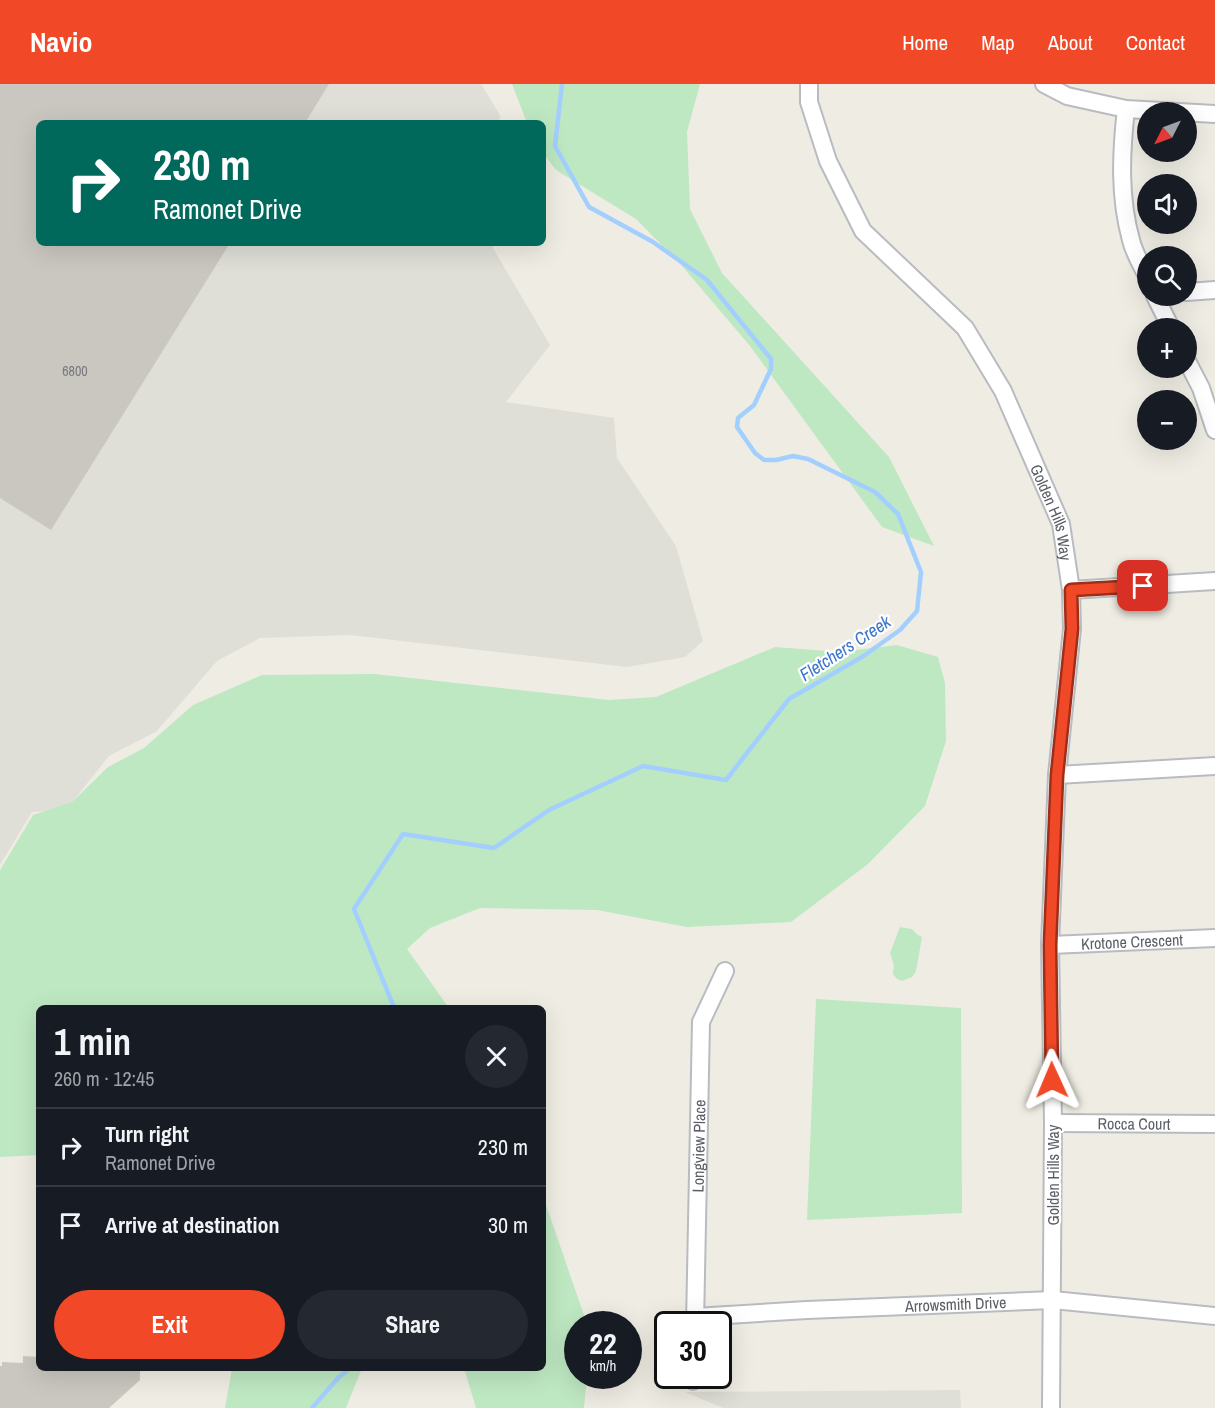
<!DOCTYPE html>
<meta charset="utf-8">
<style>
body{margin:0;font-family:"Archivo Narrow",sans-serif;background:#242831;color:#f1f3f6;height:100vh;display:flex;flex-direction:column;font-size:22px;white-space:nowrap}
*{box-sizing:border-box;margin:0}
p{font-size:20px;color:#9ea1a6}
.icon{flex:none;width:33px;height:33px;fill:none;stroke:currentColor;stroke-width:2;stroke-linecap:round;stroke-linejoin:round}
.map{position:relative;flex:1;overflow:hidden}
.panel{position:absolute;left:36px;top:921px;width:510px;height:366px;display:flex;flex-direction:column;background:#171b24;border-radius:9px;box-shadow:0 6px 24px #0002}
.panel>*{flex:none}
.guide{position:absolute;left:36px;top:36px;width:510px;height:126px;border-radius:9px;box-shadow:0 6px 24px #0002;background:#00695c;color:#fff;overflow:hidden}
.needle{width:39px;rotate:228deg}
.buttons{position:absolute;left:1137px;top:18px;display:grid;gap:12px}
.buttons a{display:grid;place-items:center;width:60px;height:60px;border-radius:50%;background:#171b24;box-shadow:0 6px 24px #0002;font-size:30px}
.speed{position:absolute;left:564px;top:1227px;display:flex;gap:12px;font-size:30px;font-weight:700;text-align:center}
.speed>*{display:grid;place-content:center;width:78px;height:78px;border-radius:50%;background:#171b24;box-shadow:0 6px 24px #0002;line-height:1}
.speed small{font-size:15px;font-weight:400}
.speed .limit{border:3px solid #111;border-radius:9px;background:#fff;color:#111}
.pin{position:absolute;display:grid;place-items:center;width:51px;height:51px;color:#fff;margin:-26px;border-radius:12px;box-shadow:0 3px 9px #0006}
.me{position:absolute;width:66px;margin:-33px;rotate:359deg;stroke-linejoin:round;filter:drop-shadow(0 0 4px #0008)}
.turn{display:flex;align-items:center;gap:21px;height:126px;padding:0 18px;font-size:27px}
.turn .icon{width:78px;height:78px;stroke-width:2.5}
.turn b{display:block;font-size:42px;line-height:51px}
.round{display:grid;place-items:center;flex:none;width:63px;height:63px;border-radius:32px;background:#242831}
.head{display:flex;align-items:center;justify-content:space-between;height:102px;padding:0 18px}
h1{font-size:36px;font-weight:700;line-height:45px}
.button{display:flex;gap:12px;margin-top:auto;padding:12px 18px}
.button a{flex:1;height:69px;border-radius:36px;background:#f14827;color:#fff;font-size:24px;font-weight:700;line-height:69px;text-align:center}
.button a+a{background:#242831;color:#f1f3f6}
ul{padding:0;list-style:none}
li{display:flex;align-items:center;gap:18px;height:78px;padding:0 18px;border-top:2px solid #363941}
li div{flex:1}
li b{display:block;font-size:22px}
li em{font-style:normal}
header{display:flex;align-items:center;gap:36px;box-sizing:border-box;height:84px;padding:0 30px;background:#f14827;color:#fff}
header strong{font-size:28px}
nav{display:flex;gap:33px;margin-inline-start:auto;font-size:21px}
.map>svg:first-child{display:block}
.industrial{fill:#dfdfd8}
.green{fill:#bee8c2}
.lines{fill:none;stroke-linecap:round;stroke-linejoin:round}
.stream{stroke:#a3cfff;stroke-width:4.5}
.building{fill:#cac7c0}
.street-casing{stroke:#b8bbc0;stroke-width:20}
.street{stroke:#fff;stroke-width:16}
.route-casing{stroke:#9d2f19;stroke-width:15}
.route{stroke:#f14827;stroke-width:10}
.labels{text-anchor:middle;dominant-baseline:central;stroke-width:4.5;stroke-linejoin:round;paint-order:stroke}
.number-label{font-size:14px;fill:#77797c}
.street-label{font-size:16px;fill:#5b5f65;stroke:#fff}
.water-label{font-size:18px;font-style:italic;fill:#3f76c9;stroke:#fff}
</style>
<header>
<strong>Navio</strong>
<nav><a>Home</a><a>Map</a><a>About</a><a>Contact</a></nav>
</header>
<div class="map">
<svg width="1215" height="1324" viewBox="0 0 1215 1324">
<rect width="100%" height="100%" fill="#efede3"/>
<g class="industrial">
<polygon points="0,0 481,0 500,31 499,39 39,39 39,159 493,159 493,164 550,261 506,318 614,334 617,374 676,462 703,557 685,573 627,583 350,551 260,554 217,577 157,647 109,672 66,726 32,728 0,781"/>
<polygon points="960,1306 961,1324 723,1324 685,1308"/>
</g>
<g class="green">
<polygon points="512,0 700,0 687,48 690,125 722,189 889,373 934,462 882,443 750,262 682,182 636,135 556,86 543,69 543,39 527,39"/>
<polygon points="897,561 938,573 945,599 946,657 925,722 868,780 791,838 687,843 597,826 480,824 430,844 407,865 449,924 39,924 39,1071 0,1073 0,786 33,731 72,718 108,683 144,664 193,621 262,591 375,590 609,616 656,613 775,563 840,568"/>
<polygon points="900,843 912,845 918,851 922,853 916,887 912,893 902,897 897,895 893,890 894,881 890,869"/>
<polygon points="816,915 961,924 962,1129 807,1136"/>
<polygon points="543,1112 587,1240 578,1240 578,1292 587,1292 584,1324 476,1324 464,1284 543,1284"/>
<polygon points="232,1284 362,1284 346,1324 225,1324"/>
</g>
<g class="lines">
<g class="stream">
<polyline points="395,924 393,921 354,825 403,750 494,764 549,726 643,682 726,696 789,615 862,573 900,546 917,527 921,488 898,430 875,408 808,375 793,372 776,376 764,376 755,369 737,343 738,334 754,321 771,285 771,275 707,196 653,158 589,123 555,62 562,0"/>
<polyline points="312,1324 339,1293 350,1284"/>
</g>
</g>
<g class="building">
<polygon points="0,0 329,0 305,39 39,39 39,159 230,159 51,446 0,414"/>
<polygon points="23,1272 39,1273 39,1284 140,1284 140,1296 109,1324 0,1324 0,1282 2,1282 2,1278 23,1279"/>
</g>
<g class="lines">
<defs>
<g id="street">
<path id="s1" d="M 809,0 L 809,18 L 828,77 L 863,147 L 965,244 L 1003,307 L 1061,440 L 1071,506 L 1072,545 L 1057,691 L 1050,861 L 1053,1039 L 1051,1324"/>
<polyline points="1044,0 1067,12 1126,25 1215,30"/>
<path d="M 1126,25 C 1121,69 1119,113 1131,156 C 1134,169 1142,182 1148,194"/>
<polyline points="1186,208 1215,206"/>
<polyline points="1155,212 1171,244"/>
<polyline points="1186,275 1201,304 1215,346"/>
<polyline points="1071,506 1215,497"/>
<polyline points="1057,691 1215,682"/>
<path id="s2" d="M 1050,861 L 1215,854"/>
<path id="s3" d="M 1053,1039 L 1215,1040"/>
<path id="s4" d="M 695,1233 L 807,1226 L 1053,1216 L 1215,1232"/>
<path id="s5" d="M 695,1240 L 701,938 L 725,887"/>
<polyline points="693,1297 693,1292"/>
</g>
</defs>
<use href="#street" class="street-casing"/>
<use href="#street" class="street"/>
</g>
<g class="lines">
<defs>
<polyline id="route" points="1052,996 1050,861 1057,691 1072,545 1071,506 1143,502"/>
</defs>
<use href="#route" class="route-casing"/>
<use href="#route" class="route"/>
</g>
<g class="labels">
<g class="number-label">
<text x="75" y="287">6800</text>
</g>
<g class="street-label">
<text stroke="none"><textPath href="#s1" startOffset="504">Golden Hills Way</textPath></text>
<text stroke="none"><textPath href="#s2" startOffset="82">Krotone Crescent</textPath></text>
<text stroke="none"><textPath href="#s3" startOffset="81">Rocca Court</textPath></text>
<text stroke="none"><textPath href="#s5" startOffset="178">Longview Place</textPath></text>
<text transform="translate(1053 1091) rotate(-90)">Golden Hills Way</text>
<text stroke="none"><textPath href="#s4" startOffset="261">Arrowsmith Drive</textPath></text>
</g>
<g class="water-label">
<text transform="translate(845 564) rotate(-33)">Fletchers Creek</text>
</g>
</g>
</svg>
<div class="buttons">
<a><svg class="needle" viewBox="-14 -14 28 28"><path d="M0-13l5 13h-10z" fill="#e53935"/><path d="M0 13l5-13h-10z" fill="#9ea1a6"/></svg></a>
<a><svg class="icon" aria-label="sound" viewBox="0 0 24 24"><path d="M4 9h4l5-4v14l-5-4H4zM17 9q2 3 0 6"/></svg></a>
<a><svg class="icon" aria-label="search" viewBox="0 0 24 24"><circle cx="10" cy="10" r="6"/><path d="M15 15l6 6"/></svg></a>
<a>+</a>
<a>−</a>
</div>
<div class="speed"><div>22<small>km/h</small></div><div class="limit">30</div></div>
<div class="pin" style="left:1143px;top:502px;background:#d93025"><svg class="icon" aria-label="arrive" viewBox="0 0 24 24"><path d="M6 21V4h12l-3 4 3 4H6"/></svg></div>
<svg class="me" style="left:1052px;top:996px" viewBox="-20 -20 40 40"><path d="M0-17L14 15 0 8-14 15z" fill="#f14827" stroke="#fff" stroke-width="4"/></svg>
<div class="guide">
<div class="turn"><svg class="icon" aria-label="right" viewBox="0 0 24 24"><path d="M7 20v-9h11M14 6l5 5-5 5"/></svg><div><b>230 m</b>Ramonet Drive</div></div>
</div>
<section class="panel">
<div class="head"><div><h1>1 min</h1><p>260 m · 12:45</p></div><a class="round"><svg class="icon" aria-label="close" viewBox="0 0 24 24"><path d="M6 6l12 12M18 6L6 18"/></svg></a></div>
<ul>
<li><svg class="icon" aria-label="right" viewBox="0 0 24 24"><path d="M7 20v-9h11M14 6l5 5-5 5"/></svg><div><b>Turn right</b><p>Ramonet Drive</p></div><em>230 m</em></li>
<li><svg class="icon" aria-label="arrive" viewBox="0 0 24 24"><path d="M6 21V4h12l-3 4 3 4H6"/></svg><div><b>Arrive at destination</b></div><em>30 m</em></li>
</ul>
<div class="button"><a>Exit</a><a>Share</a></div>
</section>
</div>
